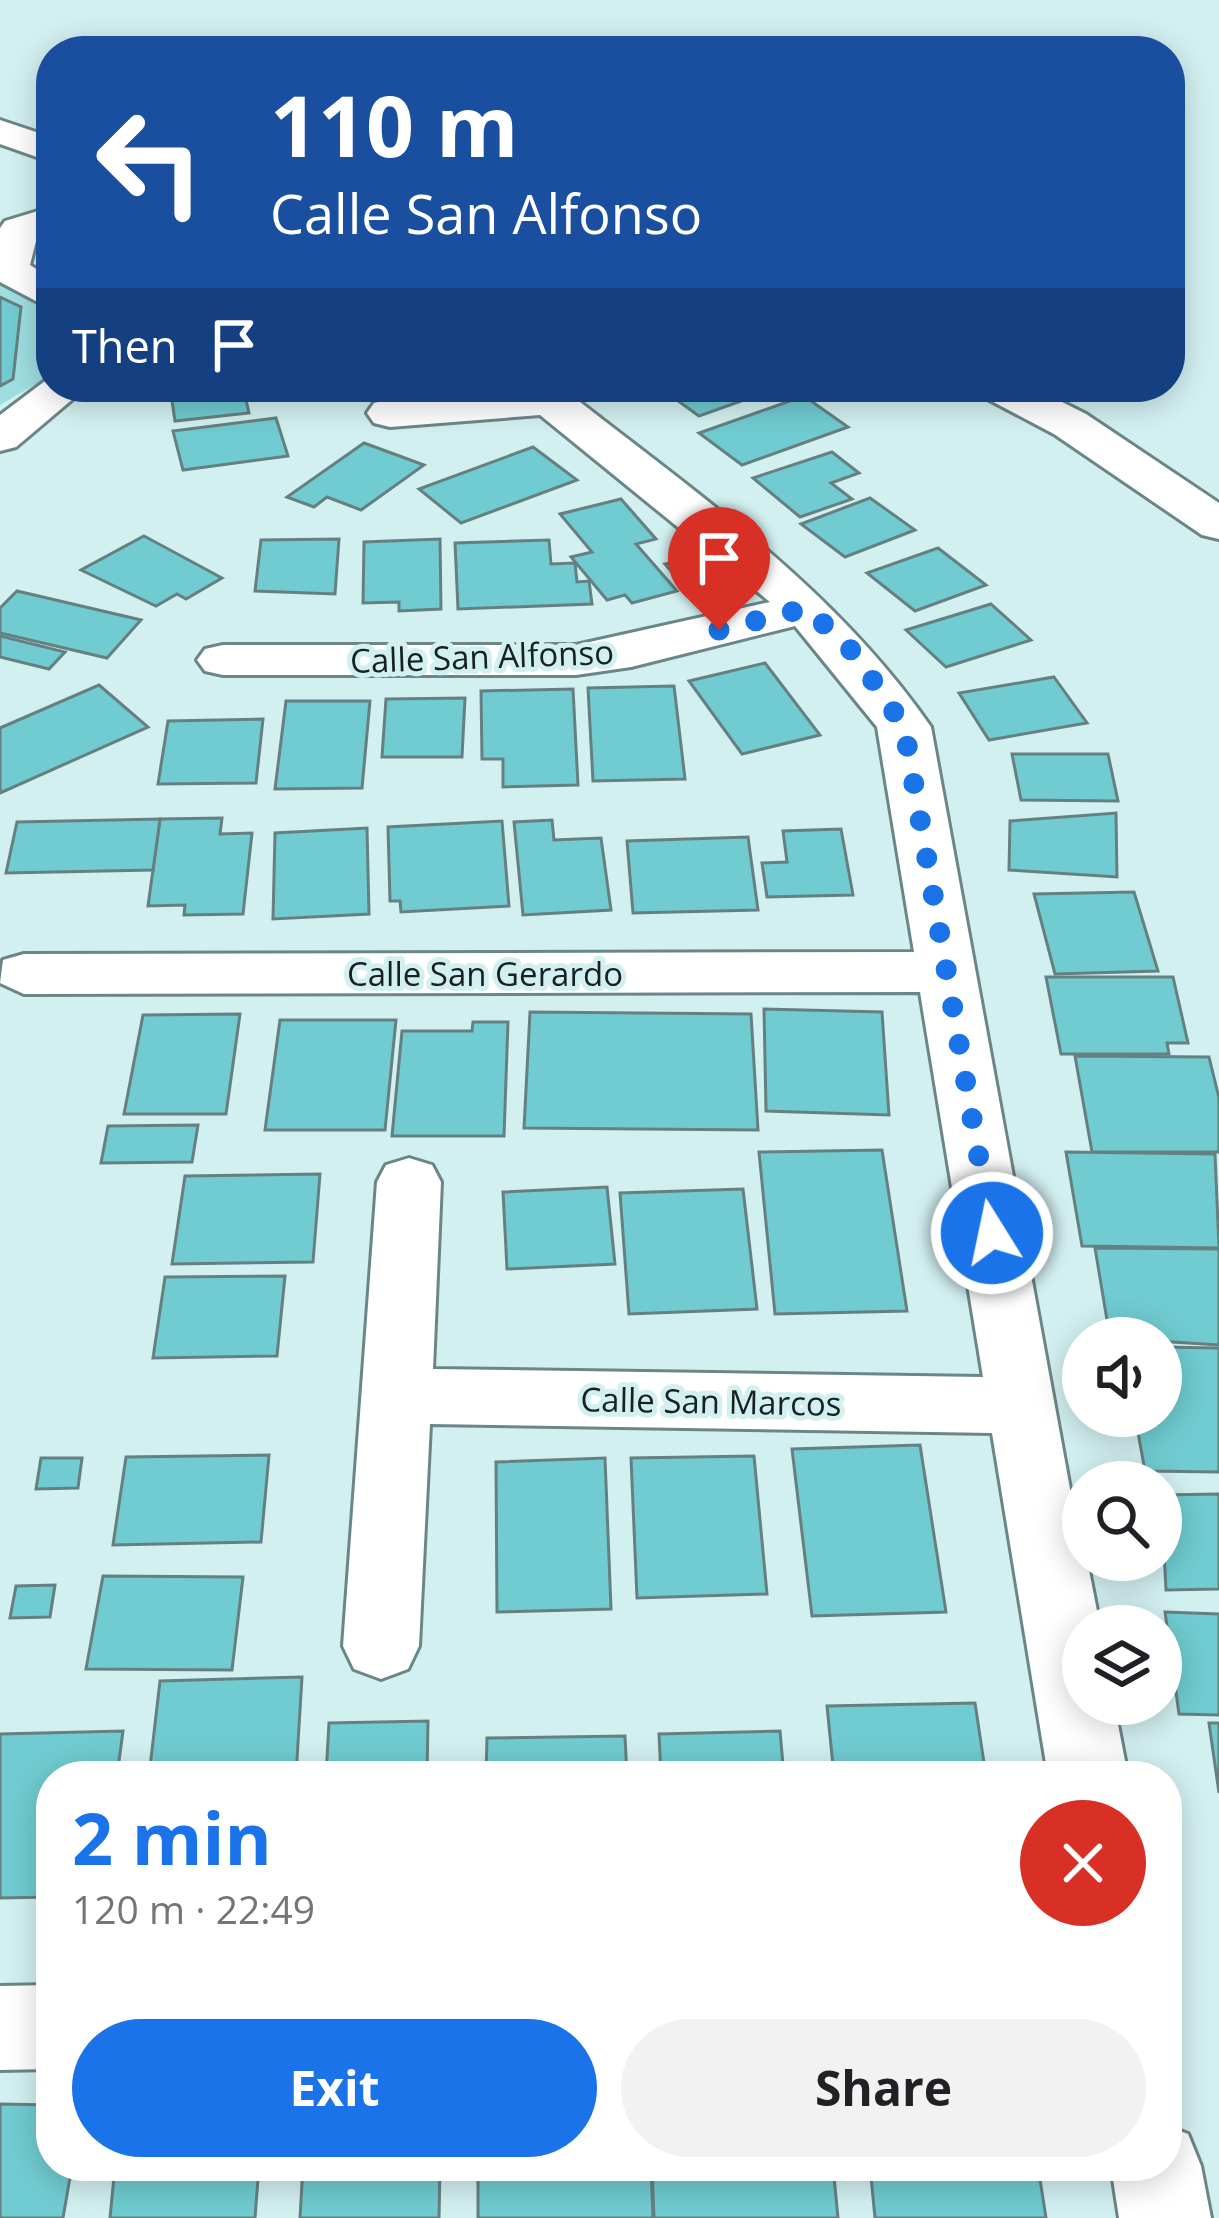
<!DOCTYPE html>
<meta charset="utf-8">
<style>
body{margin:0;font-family:"Open Sans",sans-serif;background:#f2f2f2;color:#202124;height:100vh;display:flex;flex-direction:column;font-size:45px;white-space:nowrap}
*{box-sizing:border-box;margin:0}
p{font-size:39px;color:#757577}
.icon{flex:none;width:66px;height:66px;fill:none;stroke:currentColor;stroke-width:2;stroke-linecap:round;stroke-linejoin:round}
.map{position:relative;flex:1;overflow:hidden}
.sheet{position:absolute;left:36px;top:1761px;width:1146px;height:420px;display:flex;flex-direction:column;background:#fff;border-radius:48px;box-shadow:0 6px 30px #0003}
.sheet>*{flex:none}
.top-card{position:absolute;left:36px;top:36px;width:1149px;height:366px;border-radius:48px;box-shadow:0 6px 30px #0003;background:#1a4fa0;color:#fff;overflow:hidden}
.controls{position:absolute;left:1062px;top:1317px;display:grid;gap:24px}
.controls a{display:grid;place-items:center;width:120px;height:120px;border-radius:50%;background:#fff;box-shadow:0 6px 30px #0003;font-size:60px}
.pin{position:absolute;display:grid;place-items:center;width:102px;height:102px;color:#fff;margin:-123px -51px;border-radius:50% 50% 50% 0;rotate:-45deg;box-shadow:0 0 12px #0007}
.pin .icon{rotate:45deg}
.me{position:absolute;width:132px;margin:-66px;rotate:350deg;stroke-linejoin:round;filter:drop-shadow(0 0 9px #0008)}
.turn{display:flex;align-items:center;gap:42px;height:252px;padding:0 36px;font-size:54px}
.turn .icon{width:156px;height:156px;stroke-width:2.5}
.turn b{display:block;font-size:84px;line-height:102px}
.then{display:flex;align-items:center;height:114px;padding:0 36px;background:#0003;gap:24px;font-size:45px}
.round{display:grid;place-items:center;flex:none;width:126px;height:126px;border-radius:63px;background:#f2f2f2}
.headline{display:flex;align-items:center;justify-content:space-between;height:204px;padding:0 36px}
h1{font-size:72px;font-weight:700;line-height:90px;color:#1a73e8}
.cta{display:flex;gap:24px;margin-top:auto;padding:24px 36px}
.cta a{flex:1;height:138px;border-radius:72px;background:#1a73e8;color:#fff;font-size:48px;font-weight:700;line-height:138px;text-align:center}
.cta a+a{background:#f2f2f2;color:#202124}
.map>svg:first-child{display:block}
.green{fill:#9edee1}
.building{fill:#70ccd1;stroke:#668081;stroke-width:3}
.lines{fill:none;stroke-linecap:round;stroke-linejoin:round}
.minor-casing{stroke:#6c8688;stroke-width:6}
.minor{fill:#fff;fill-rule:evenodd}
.route{stroke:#1a73e8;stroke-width:21;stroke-dasharray:0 37.8}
.labels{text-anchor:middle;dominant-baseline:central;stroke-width:10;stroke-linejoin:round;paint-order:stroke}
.street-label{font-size:33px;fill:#172122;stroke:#d3f0f1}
</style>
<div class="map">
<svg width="1219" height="2218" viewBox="0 0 1219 2218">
<rect width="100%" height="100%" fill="#d3f0f1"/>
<polygon class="green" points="0,284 38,300 48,377 0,405"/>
<g class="building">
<polygon points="0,297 21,307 13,379 0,386"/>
<polygon points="170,387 243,387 249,413 175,421"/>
<polygon points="659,387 764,387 769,391 699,416"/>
<polygon points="804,396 848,427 742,465 699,433"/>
<polygon points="276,418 288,456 183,470 173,431"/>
<polygon points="364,443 424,465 361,510 327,497 314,507 287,497"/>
<polygon points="533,447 577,480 461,523 419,489"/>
<polygon points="832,452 859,473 831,483 852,499 800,517 753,478"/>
<polygon points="870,498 915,530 845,557 801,524"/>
<polygon points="621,499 656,539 636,544 677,591 632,603 625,595 607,600 571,557 592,552 560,514"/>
<polygon points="144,536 222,578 186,599 177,594 156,606 81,570"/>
<polygon points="339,539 335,594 255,591 261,540"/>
<polygon points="440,539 441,609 399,611 399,602 363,603 364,542"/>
<polygon points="549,540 551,564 575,563 577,582 589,581 592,604 458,609 455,543"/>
<polygon points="938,548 986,585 915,611 867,573"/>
<polygon points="686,560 710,587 690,593 665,564"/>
<polygon points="17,591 141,620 107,658 0,633 0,608"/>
<polygon points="991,604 1031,640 946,667 906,630"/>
<polygon points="0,636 65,652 49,669 0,657"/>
<polygon points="765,663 820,735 742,754 689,681"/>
<polygon points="1054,677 1087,723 989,740 959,693"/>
<polygon points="99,685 148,727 0,793 0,728"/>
<polygon points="674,686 685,779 593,781 588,688"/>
<polygon points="573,689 578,785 503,787 503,759 482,759 481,691"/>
<polygon points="465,698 462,757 382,757 386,699"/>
<polygon points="286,701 370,701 362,788 275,789"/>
<polygon points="263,719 256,783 158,784 168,721"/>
<polygon points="1012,754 1108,754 1118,801 1021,800"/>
<polygon points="1116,813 1117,877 1009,870 1010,821"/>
<polygon points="222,818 220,834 252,833 243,914 184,915 185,905 148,906 160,819"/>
<polygon points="160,819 153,870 6,873 17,822"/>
<polygon points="552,820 554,840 601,838 611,910 523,915 514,822"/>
<polygon points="502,821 509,906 401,912 400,901 390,901 388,827"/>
<polygon points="367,828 369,914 273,919 275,833"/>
<polygon points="841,829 853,895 767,897 762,863 787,862 783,831"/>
<polygon points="748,837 758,910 633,913 627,841"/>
<polygon points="1134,892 1158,971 1055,974 1034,894"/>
<polygon points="1046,977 1173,977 1188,1043 1167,1043 1169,1054 1061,1054"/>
<polygon points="764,1009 882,1012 889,1115 766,1111"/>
<polygon points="530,1012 751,1014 758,1130 524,1128"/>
<polygon points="240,1014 226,1114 124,1114 143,1015"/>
<polygon points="280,1020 396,1020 385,1130 265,1130"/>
<polygon points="473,1022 508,1022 504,1136 392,1136 402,1031 472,1031"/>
<polygon points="1075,1056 1209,1057 1219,1098 1219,1152 1092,1152"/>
<polygon points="198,1125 192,1162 101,1163 108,1126"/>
<polygon points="882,1150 907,1311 775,1314 759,1152"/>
<polygon points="1066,1152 1215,1154 1219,1248 1082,1246"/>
<polygon points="320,1174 313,1262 172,1264 185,1176"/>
<polygon points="607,1187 615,1264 507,1269 503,1192"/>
<polygon points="743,1189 757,1309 629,1314 620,1193"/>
<polygon points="1095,1248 1219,1249 1219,1345 1110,1338"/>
<polygon points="285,1276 277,1356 153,1358 165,1277"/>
<polygon points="1161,1347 1219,1348 1219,1472 1145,1471 1135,1416 1161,1416"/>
<polygon points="920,1445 946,1612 812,1616 792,1449"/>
<polygon points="269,1455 261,1542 113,1545 126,1457"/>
<polygon points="754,1456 767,1594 637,1598 631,1458"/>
<polygon points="41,1458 82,1458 78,1488 36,1489"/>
<polygon points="605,1458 611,1609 497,1612 496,1462"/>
<polygon points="1219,1494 1219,1589 1166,1590 1161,1495"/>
<polygon points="103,1576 243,1577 232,1670 86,1669"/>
<polygon points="55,1585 50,1617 10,1618 16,1586"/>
<polygon points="1165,1612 1219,1614 1219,1715 1179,1714"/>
<polygon points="302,1677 296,1776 149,1776 160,1681"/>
<polygon points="975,1703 986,1776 834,1776 827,1706"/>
<polygon points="428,1721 427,1776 326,1776 329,1723"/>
<polygon points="1209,1723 1219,1723 1219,1793"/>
<polygon points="123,1731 117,1776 51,1776 51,1897 0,1898 0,1734"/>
<polygon points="780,1731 784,1776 661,1776 659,1734"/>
<polygon points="625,1736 627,1776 486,1776 487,1738"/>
<polygon points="0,2104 51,2105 51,2166 72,2166 63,2218 0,2218"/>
<polygon points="115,2166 259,2166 255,2218 110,2218"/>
<polygon points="303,2166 440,2166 439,2218 300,2218"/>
<polygon points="478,2166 651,2166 653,2218 478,2218"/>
<polygon points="652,2166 833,2166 838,2218 654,2218"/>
<polygon points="870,2166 1038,2166 1046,2218 875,2218"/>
</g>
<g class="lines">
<defs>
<g id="minor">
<polygon points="0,120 51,137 51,162 0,144"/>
<polygon points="51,207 51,232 37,237 30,265 51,278 51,309 0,282 0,228 5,221"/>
<polygon points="49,378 51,387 87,387 16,447 0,451 0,415"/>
<polygon points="976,387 1032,387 1086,414 1219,503 1219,539 1202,535 1054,434 982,396"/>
<path d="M 550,388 L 566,391 C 698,495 834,587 931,727 L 1083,1560 L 1087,1560 L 1100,1626 L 1083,1626 L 1083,1704 L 1114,1704 L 1128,1776 L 1048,1776 L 992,1433 L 430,1424 L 419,1646 L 408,1669 L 381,1679 L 354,1669 L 343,1646 L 377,1182 L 386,1165 L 409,1158 L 432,1165 L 441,1182 L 433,1369 L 983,1377 L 920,992 L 24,994 L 0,983 L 3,960 L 24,954 L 914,952 L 877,727 L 795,626 L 631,667 L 576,675 L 223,675 L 205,671 L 197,660 L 205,649 L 223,645 L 576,645 L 770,602 L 540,415 L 390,427 L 374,423 L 367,413 L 374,403 L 390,399 Z"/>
<polygon points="51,1985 51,2069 0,2070 0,1986"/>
<polygon points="1167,2126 1188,2134 1201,2166 1211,2218 1119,2218 1111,2166 1167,2166"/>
</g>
</defs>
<use href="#minor" class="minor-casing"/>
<use href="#minor" class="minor"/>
</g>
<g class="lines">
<polyline class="route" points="719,630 807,608 855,654 904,727 992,1233"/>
</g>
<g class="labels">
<g class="street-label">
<text transform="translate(482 656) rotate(-2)">Calle San Alfonso</text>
<text x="485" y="973">Calle San Gerardo</text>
<text transform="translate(711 1401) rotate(1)">Calle San Marcos</text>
</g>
</g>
</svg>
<div class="controls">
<a><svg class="icon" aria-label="sound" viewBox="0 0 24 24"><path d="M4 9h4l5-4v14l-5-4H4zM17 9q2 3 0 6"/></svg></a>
<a><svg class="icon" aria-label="search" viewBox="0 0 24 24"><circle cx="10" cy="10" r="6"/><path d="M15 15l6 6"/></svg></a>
<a><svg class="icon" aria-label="layers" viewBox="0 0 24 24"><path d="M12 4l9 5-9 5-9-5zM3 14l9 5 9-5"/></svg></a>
</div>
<div class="pin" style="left:719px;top:630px;background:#d93025"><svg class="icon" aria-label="arrive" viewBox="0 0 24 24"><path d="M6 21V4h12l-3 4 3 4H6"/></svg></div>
<svg class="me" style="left:992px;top:1233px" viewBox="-20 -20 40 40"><circle r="17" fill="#1a73e8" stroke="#fff" stroke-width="3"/><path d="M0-11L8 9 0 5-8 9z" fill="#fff"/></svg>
<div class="top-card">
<div class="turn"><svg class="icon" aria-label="left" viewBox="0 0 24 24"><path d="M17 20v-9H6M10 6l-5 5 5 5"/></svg><div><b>110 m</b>Calle San Alfonso</div></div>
<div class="then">Then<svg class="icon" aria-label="arrive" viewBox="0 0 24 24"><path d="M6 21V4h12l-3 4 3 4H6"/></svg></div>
</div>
<section class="sheet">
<div class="headline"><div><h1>2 min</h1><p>120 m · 22:49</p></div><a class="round" style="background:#d93025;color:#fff"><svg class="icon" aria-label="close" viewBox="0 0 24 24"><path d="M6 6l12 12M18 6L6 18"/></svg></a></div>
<div class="cta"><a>Exit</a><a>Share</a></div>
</section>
</div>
